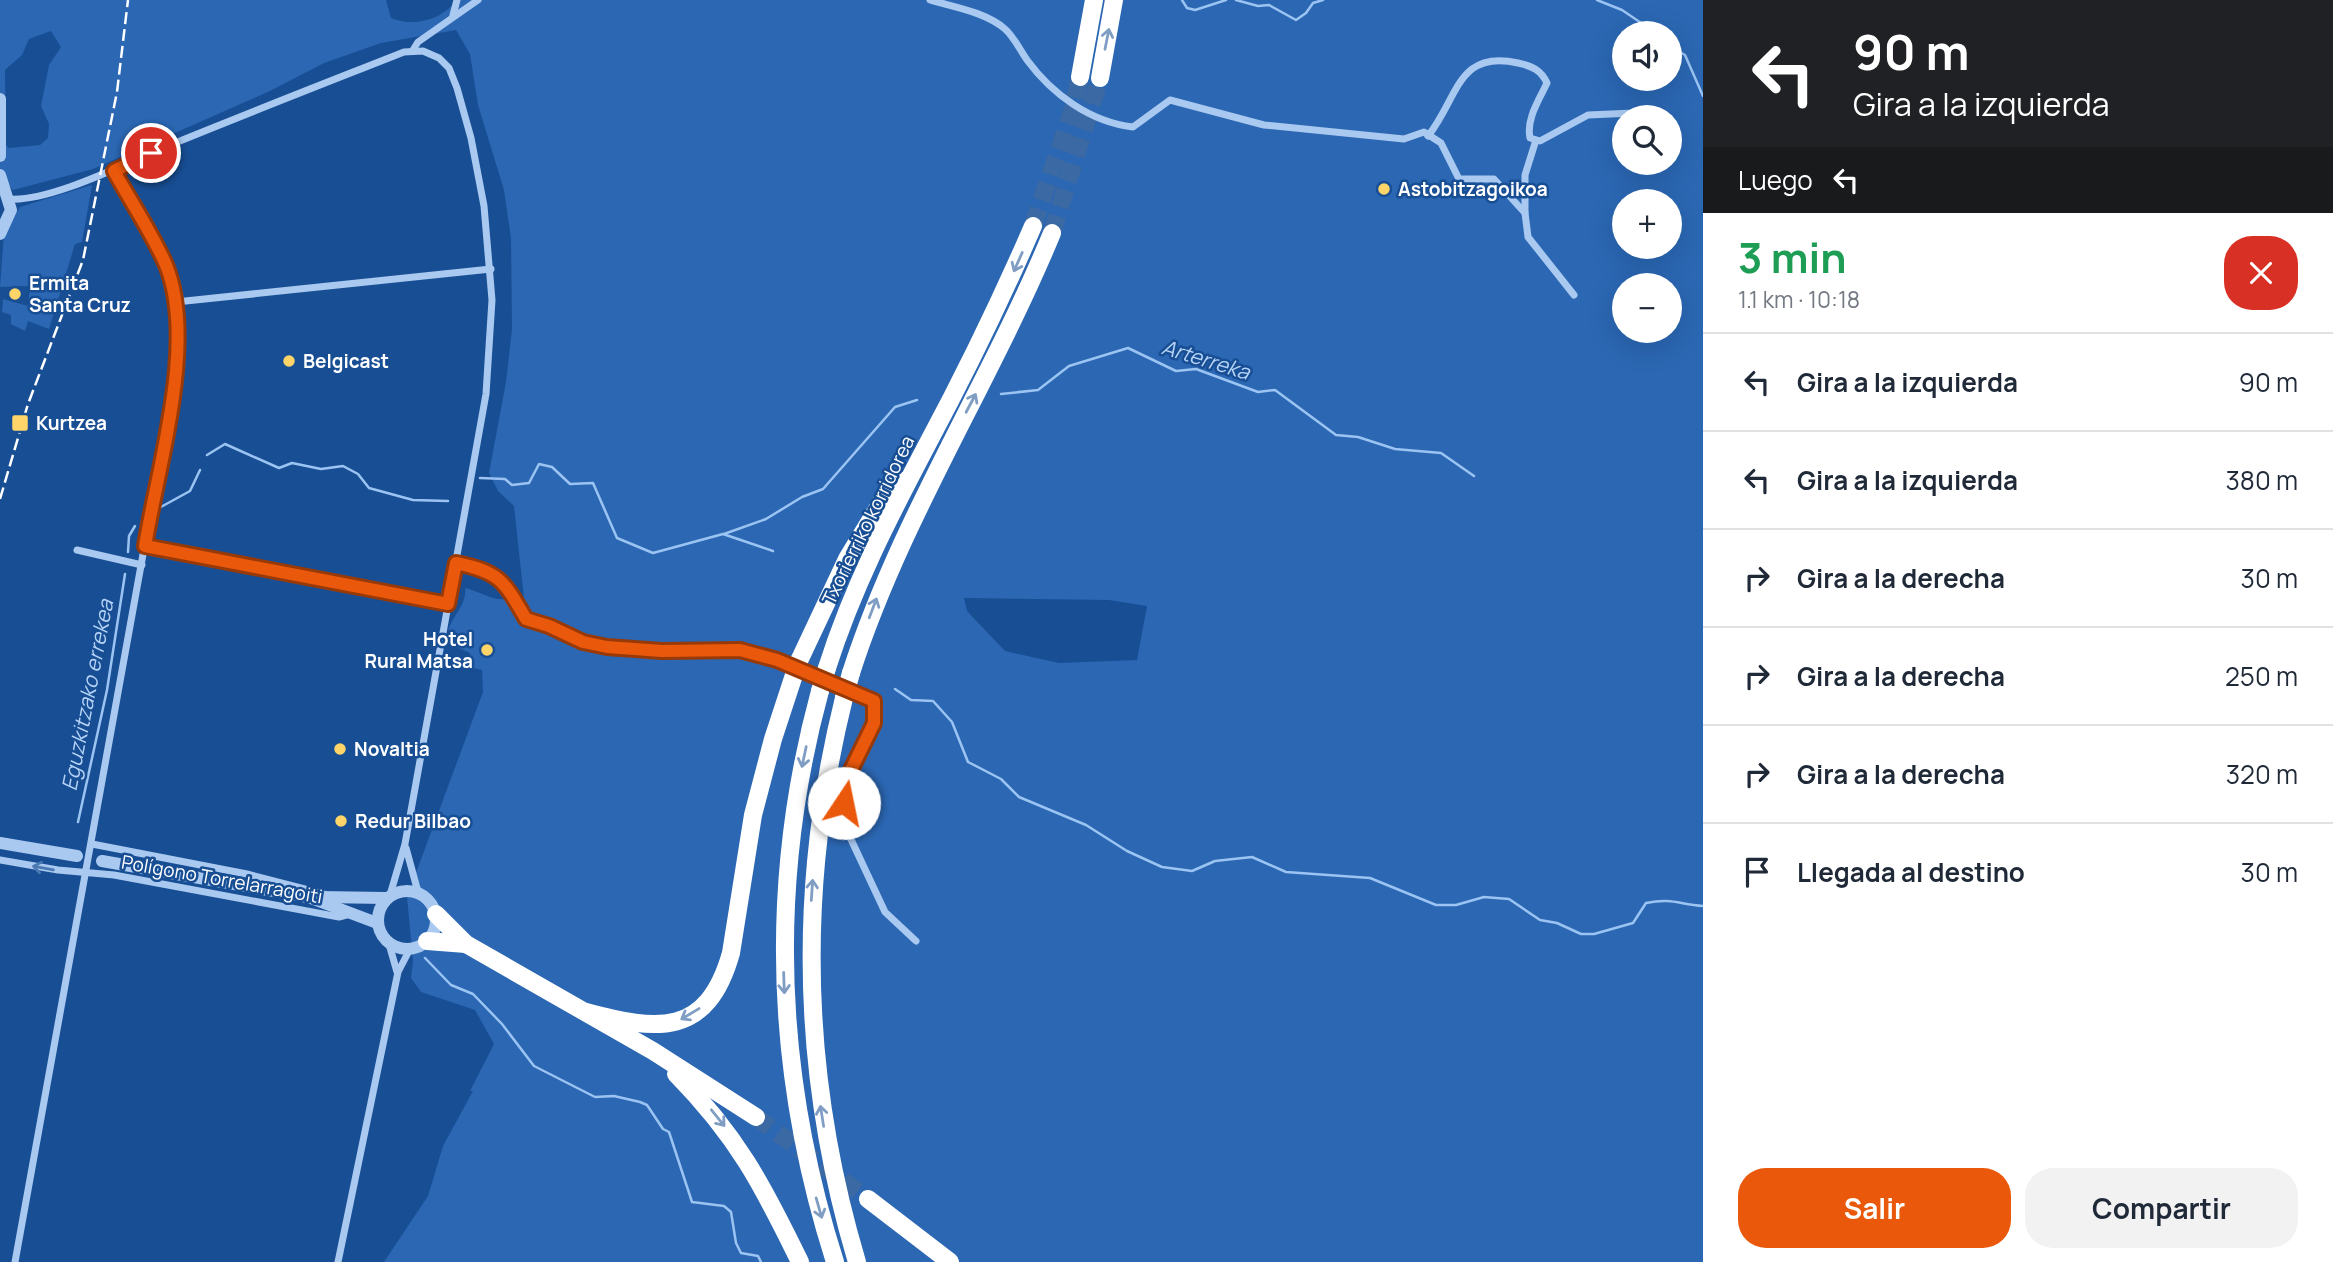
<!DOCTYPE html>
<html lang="es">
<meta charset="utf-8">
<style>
body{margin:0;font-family:Manrope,sans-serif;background:#f2f2f3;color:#1f2937;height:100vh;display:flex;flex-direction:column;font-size:26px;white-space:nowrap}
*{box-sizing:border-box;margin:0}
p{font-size:23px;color:#747a83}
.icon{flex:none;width:38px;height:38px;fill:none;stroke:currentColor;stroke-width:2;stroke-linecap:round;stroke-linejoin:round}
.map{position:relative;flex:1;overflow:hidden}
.drawer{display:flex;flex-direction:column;background:#fff;width:630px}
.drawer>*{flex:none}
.banner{background:#202124;color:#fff;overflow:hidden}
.controls{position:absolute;left:1612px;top:21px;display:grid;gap:14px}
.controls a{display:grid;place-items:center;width:70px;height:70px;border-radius:50%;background:#fff;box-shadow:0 7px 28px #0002;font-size:35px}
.pin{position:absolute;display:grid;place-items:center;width:60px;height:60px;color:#fff;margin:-30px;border:4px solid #fff;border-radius:50%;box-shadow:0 2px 7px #0007}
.me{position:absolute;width:77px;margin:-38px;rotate:11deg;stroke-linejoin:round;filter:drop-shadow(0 0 5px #0008)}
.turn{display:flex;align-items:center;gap:24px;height:147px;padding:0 35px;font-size:32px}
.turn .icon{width:91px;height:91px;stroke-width:2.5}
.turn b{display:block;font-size:49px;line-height:60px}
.then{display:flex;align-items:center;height:66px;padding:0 35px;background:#0003;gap:14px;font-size:26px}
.round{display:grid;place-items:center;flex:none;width:74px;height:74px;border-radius:28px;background:#f2f2f3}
.headline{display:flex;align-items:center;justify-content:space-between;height:119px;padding:0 35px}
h1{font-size:42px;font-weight:700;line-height:52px;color:#1e9e55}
.button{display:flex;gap:14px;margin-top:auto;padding:14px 35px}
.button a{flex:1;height:80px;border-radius:28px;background:#ea580c;color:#fff;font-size:28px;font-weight:700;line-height:80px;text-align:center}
.button a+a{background:#f2f2f3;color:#1f2937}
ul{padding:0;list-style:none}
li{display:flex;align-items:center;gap:21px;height:98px;padding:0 35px;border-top:2px solid #e0e1e3}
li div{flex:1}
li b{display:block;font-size:26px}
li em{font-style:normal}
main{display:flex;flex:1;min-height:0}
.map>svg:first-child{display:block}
.green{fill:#2b67b3;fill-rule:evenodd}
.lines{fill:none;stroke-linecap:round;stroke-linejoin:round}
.stream{stroke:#9bc4f3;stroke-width:2.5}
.motorway-tunnel{stroke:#3b69a4;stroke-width:18;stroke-dasharray:18 9;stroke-linecap:butt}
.minor{stroke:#a9c9f0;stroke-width:7}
.tertiary{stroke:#a9c9f0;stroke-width:12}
.motorway{stroke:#fff;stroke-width:18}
.rail{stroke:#fff;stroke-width:2.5;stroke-dasharray:12 5;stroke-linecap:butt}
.motorway-bridge{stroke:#fff;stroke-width:18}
.oneway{stroke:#809ec4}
.oneway2{stroke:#4b79b4}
.route-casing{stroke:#983908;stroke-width:18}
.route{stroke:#ea580c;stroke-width:12}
.poi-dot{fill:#ffd468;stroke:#184e94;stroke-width:2.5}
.labels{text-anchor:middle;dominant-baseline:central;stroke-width:5;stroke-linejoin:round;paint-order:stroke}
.poi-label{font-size:19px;font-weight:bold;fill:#fff;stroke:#184e94;text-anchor:start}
.street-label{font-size:19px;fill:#fff;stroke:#184e94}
.water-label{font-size:21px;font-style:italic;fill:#b5d3f7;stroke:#184e94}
</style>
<main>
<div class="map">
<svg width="1703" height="1262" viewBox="0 0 1703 1262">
<rect width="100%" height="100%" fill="#184e94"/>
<g class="green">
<path d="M 0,0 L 386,0 L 391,18 C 414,28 443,19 457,0 L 1703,0 L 1703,1262 L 384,1262 L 428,1196 L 443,1146 L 473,1091 L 470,1091 L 494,1044 L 475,1010 L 421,992 L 411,978 L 413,961 L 407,897 L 483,692 L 482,670 L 473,668 L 470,653 L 449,644 C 441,622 468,610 465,588 C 483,592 493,603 513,598 L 523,611 L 523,621 L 526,617 L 514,506 L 498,491 L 489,473 L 506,382 L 512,329 L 511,238 L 504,190 L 478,105 L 470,54 L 456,30 L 381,43 L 324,63 L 270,91 L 93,169 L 13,190 L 0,178 ZM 51,31 L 61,47 L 49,65 L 41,106 L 49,124 L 48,138 L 40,145 L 9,148 L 6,145 L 5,70 L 22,55 L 29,39 ZM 1624,33 L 1670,33 L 1670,79 L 1624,79 ZM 1624,117 L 1670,117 L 1670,163 L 1624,163 ZM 1624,201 L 1670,201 L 1670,247 L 1624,247 ZM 1624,285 L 1670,285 L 1670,331 L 1624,331 ZM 964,598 L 1109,600 L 1147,606 L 1137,660 L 1059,663 L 1005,651 L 967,611 Z"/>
<polygon points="92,185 82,242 75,244 49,329 28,321 25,331 11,324 11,315 2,312 3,299 28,306 30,286 0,287 4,234 20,207"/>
</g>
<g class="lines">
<g class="stream">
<polyline points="1182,0 1187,8 1195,10 1226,0"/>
<polyline points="1236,0 1258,6 1269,5 1296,20 1306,13 1313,3 1323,0"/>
<polyline points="1597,0 1622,10 1656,33"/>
<polyline points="1670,46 1685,55 1703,96"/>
<polyline points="1001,394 1038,390 1069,366 1128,348 1176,371 1196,369 1258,392 1275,390 1336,435 1358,437 1395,449 1441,453 1474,476"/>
<polyline points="207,455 225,444 279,468 292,463 321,469 343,466 358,474 369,488 413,500 448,501"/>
<polyline points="480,478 505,479 512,485 529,483 539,464 552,467 570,484 593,483 617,538 653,553 723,534 773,551"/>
<polyline points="159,508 190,491 200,470"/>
<polyline points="724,534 766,519 802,497 823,489 895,407 917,400"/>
<polyline points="128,552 129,536 135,526"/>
<path d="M 895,689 L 911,700 L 933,701 L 952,722 L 968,762 L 1001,779 L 1019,797 L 1086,825 L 1127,851 L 1162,867 L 1192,871 L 1215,861 L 1252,857 L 1286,872 L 1370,878 L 1436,905 L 1456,905 L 1484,897 L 1509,899 L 1540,920 L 1557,923 L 1581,934 L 1594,934 L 1633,923 L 1646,903 C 1672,898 1678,904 1703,906"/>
<polyline points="78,822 107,690 125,574"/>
<polyline points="425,958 451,985 473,994 502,1024 534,1066 595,1097 614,1096 640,1102 647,1105 663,1129 669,1132 692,1202 724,1206 731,1212 736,1243 741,1253 758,1256 761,1262"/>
</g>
<g class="motorway-tunnel">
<polyline points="1033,226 1074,106 1080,77"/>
<polyline points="1052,233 1100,78"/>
<polyline points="756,1117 868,1199"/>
</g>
<g class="minor">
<path d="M 930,0 C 953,7 986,12 1005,29 C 1014,37 1020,50 1027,60 C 1052,94 1090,122 1133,127 L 1170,100 L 1264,125 L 1404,139 L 1424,132 L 1441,143 L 1459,179 L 1494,179 L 1525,213 L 1528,237 L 1574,295"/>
<polyline points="453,15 457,0"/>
<polyline points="413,50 418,42 478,0"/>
<path d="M 1428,136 C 1458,99 1457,49 1518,63 C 1532,66 1541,70 1547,83 C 1539,100 1526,119 1530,138 L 1540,141 L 1588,115 L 1634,113"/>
<path d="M 8,199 C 51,203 134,159 175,143 C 251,112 328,82 404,52 L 423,51 L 439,58 L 449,68 L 457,88 L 471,138 L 484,206 L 492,300 L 486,394 L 405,844 L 390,895"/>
<polyline points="1525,213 1525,175 1536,140"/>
<polyline points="176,302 491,269"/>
<polyline points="145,546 448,604"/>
<polyline points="77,550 142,565"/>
<path d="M 455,563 C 500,572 504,581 526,619 L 549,626 L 583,642 L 607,647 L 662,651 L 740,650 L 777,660 L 869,696 L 874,701 L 874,723 L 845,785 L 848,833 L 885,912 L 916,941"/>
<polyline points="92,844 247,874 324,894"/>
<polyline points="406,848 418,892"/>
<polyline points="0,860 58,870 114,875 339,917 350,914"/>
<polyline points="389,944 397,972"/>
<path d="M 15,1262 L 176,372 C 177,349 179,325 176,302 C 169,256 137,211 114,171"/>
<polyline points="338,1262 398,972 410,949"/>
</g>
<g class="tertiary">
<polyline points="0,99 0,156"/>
<polyline points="0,175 11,210 0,234"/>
<polyline points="0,843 77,856"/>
<polyline points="102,861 308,897 377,923"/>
<circle cx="407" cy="920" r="29"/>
<polyline points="319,897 386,898"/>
</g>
<g class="motorway">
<polyline points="1080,77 1094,0"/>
<polyline points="1100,78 1114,0"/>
<polyline points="799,661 847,559 896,478"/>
<path d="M 827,668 C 852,589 889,517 928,443 C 966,372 1001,300 1033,226"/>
<path d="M 851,673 C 901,518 990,383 1052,233"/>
<path d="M 820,691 C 768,882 775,1074 835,1262"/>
<path d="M 844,698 C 797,887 801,1075 857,1262"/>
<polyline points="436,914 466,944 653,1051 756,1117"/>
<polyline points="427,941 466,944"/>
<path d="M 586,1012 C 657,1031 707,1038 731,953 L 753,815 L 773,739 L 794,675"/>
<path d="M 676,1074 C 737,1136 762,1184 800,1262"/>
<polyline points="868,1199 950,1262"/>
</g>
<polyline class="rail" points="0,499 28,404 83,260 117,92 128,0"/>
<g class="motorway-bridge">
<polyline points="794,675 799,661"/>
<polyline points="820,691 827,668"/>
<polyline points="844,698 851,673"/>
</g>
</g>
<defs><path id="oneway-shaft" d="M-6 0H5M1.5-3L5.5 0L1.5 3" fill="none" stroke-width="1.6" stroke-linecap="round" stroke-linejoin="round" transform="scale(1.75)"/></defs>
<g class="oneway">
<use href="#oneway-shaft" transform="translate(1107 39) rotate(-79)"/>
<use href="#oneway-shaft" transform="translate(1018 262) rotate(114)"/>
<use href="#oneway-shaft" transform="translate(971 403) rotate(-62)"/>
<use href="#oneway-shaft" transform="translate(873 608) rotate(-69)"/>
<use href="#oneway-shaft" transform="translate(804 757) rotate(102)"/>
<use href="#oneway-shaft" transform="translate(812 890) rotate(-86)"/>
<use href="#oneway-shaft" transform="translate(784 983) rotate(88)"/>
<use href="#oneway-shaft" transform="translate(690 1014) rotate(149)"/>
<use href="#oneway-shaft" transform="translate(822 1116) rotate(-99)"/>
<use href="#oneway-shaft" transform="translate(718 1118) rotate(51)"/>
<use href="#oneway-shaft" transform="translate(819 1208) rotate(74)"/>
</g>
<use class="oneway2" href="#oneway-shaft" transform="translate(43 868) rotate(-170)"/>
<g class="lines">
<defs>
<path id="route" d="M 151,153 L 114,171 C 131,202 152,233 166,265 C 197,342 158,465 145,546 L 448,604 L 456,563 C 500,572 504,581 526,619 L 549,626 L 583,642 L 607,647 L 662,651 L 740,650 L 777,660 L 874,701 L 874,723 L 849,774 L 844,803"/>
</defs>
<use href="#route" class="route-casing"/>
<use href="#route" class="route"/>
</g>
<g class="poi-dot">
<circle cx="1384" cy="189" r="7"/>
<circle cx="15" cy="294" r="7"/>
<circle cx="289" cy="361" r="7"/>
<rect x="11" y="414" width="18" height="18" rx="3.5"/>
<circle cx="487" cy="650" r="7"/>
<circle cx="340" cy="749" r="7"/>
<circle cx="341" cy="821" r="7"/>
</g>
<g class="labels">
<g class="poi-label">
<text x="1398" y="189">Astobitzagoikoa</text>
<text x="29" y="283">Ermita<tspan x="29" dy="22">Santa Cruz</tspan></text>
<text x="303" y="361">Belgicast</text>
<text x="36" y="423">Kurtzea</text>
<text x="473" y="639" text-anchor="end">Hotel<tspan x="473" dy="22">Rural Matsa</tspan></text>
<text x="354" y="749">Novaltia</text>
<text x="355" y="821">Redur Bilbao</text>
</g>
<g class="street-label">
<text transform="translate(868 520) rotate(-64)">Txorierriko korridorea</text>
<text transform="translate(222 879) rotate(10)">Polígono Torrelarragoiti</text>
</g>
<g class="water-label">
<text transform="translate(1206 359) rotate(17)">Arterreka</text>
<text transform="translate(87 695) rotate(-79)">Eguzkitzako errekea</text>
</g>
</g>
</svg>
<div class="controls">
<a><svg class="icon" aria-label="sound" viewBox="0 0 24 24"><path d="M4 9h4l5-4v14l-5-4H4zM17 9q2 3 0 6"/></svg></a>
<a><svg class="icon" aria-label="search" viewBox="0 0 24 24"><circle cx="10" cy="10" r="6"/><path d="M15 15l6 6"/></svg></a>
<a>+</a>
<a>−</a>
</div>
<div class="pin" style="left:151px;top:153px;background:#d93025"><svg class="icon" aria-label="arrive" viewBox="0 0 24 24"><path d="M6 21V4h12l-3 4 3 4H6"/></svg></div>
<svg class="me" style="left:844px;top:803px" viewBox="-20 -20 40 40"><circle r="19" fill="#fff"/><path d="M0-13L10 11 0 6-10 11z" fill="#ea580c"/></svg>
</div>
<section class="drawer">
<div class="banner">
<div class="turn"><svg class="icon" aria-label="left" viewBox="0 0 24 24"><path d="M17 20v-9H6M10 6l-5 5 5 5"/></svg><div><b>90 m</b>Gira a la izquierda</div></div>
<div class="then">Luego<svg class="icon" aria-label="left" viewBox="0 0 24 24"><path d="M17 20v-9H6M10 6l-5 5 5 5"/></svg></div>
</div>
<div class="headline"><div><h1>3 min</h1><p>1.1 km · 10:18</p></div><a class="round" style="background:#d93025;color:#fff"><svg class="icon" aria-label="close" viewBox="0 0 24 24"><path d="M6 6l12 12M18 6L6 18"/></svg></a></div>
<ul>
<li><svg class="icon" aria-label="left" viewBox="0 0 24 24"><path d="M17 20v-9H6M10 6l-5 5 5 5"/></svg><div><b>Gira a la izquierda</b></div><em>90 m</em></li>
<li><svg class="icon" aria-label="left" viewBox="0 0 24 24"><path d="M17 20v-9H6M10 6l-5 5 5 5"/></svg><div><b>Gira a la izquierda</b></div><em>380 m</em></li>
<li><svg class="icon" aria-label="right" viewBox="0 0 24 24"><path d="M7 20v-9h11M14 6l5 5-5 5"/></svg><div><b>Gira a la derecha</b></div><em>30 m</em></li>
<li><svg class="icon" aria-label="right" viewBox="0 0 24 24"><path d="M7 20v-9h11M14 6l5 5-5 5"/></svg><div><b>Gira a la derecha</b></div><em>250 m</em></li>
<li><svg class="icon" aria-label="right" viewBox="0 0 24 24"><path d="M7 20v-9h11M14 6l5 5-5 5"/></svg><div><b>Gira a la derecha</b></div><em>320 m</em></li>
<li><svg class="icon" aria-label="arrive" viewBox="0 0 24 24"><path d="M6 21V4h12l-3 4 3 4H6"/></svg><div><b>Llegada al destino</b></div><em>30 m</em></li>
</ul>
<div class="button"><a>Salir</a><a>Compartir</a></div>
</section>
</main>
